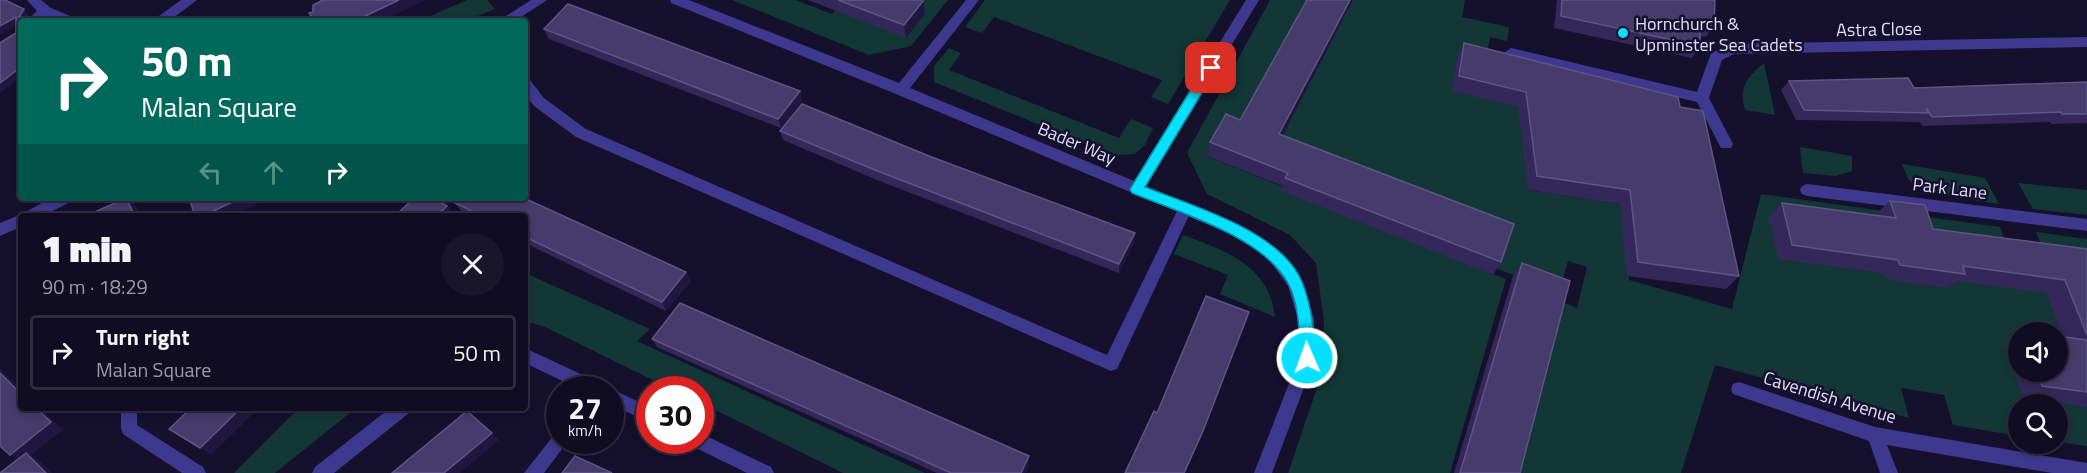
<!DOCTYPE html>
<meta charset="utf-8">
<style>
body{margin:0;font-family:"Titillium Web",sans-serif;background:#19152a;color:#f1f3f6;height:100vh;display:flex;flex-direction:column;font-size:22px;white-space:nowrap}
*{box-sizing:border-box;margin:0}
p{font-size:20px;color:#9c9ba5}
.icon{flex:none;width:33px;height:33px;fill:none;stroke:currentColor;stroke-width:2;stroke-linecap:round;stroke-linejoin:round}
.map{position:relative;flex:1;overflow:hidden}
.sheet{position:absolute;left:18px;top:213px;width:510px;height:198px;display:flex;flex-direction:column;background:#100c21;border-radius:6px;box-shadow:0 3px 9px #0003,0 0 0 2px #302c3f}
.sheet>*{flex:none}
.guide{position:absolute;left:18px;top:18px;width:510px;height:183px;border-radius:6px;box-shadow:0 3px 9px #0003,0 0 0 2px #302c3f;background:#00695c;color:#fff;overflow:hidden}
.fabs{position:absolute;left:2008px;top:322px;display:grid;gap:12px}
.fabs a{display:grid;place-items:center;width:60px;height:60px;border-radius:50%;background:#100c21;box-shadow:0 3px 9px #0003,0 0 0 2px #302c3f;font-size:30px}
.speed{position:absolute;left:546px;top:376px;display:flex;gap:12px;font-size:30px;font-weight:700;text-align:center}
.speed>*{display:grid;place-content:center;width:78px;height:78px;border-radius:50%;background:#100c21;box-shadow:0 3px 9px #0003,0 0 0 2px #302c3f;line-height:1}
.speed small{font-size:15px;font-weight:400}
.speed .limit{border:9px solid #d22;background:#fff;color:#111}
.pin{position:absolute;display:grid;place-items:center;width:51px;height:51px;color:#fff;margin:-26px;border-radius:12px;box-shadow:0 3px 9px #0006}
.me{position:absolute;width:66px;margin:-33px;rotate:358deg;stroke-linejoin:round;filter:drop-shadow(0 0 4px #0008)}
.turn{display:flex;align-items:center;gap:21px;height:126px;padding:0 24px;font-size:27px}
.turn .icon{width:78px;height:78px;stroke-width:2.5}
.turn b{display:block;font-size:42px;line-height:51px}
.lanes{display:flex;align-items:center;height:57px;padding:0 24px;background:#0003;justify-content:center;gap:30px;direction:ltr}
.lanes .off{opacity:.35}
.round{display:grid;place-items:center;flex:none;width:63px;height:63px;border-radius:32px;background:#19152a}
.overview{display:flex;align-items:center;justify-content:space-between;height:102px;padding:0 24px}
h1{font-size:36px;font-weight:800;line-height:45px}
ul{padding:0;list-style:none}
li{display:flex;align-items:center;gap:18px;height:75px;margin:0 12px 9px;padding:0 12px;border:3px solid #302c3f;border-radius:6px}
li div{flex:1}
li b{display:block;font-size:22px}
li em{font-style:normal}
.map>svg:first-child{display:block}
.green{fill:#123736;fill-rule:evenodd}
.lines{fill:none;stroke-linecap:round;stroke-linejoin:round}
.service{fill:#3e398e;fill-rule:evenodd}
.minor{fill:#3e398e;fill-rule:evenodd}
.wall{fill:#34285a}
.shaded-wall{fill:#201740}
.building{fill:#463c6c;stroke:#5e5583;stroke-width:1.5}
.route{fill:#07e0ff;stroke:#0592a6;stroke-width:1.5}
.poi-dot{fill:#07e0ff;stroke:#15102c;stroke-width:2}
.labels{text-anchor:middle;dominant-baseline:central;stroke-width:5;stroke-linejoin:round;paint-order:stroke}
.poi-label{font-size:18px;fill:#e0dbff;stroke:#15102c;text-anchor:start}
.street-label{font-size:18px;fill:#e0dbff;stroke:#15102c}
</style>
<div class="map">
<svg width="2087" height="473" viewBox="0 0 2087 473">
<rect width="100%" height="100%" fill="#15102c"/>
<g class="green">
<polygon points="467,0 487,0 495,9 465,21 419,21"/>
<polygon points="732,0 796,0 832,14 835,11 917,0 948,0 911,46 869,55"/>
<polygon points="985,0 1230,0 1168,104 1151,97 1162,80 994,17 982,33 965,27"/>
<polygon points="1270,0 1311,0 1237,134 1207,156 1284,187 1282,191 1506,279 1450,473 1288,473 1320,379 1324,322 1316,263 1290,235 1207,194 1187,153"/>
<path d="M 1353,0 L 1465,0 L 1462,17 L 1509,27 L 1507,41 L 1490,37 L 1486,59 L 1610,130 L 1528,190 L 1620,204 L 1629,280 L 1732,309 L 1761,194 L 2000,227 L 2006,246 L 2043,250 L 2036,232 L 2087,239 L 2087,446 L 2058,442 L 2058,405 L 2019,405 L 2019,436 L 1953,425 L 1944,395 L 1901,388 L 1909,418 L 1715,365 L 1681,473 L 1513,473 L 1559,301 L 1577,308 L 1587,267 L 1568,261 L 1559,293 L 1496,268 L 1276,148 ZM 2019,333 L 2058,333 L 2058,372 L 2019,372 Z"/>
<polygon points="949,48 961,53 949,70 1119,138 1131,119 1153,128 1145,145 1135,154 1119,155 1107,152 934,82 934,66"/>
<path d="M 1764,63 L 1775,115 L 1745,110 C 1738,88 1747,77 1764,63 Z"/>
<polygon points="1800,147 1852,156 1852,171 1836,176 1803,173"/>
<polygon points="1902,164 1985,178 1999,204 1922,192 1908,179"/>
<polygon points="2018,183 2087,190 2087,215 2033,209"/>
<path d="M 1183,235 C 1226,251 1269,265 1275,317 L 1220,294 L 1228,275 L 1174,254 Z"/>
<polygon points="525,273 650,329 637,341 925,473 843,473 701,403 700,390 673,390 545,327 525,321"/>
<polygon points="299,408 356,408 275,473 234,473"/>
</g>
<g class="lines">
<g class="service">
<polygon points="27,0 41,0 51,8 75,18 77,21 57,21 47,17 42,21 26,21 37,11"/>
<polygon points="181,0 197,0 169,21 152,21"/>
<polygon points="525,79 530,80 544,98 586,129 1107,355 1180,205 1190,205 1192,209 1117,369 1111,371 576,137 534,106 525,94"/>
<polygon points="121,408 137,408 137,425 203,467 206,473 182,473 123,434 121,429"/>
<polygon points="560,433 560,441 568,441 544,473 524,473 554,435"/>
</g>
<g class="minor">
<polygon points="531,0 547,0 515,21 498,21"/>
<polygon points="670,0 689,0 899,83 966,0 979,0 910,88 1134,181 1246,0 1259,0 1146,186 1250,230 1277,249 1303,283 1314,319 1315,358 1272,473 1254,473 1299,358 1298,319 1288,286 1267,257 1240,238 896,94 671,3"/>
<polygon points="2087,37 2087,47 1734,54 1722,60 1709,98 1733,144 1731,148 1721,148 1697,102 1511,58 1504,53 1511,48 1697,92 1711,53 1732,44"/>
<polygon points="1807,184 2087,219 2087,231 1807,196 1802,194 1800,190 1802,186"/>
<polygon points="51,198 72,198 70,202 43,216 21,216 21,227 0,236 0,223 22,214"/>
<polygon points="525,348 604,385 606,390 610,389 616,391 650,407 650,423 610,404 610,390 581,390 525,363"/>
<polygon points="1739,382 1875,427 2087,463 2087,473 2052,473 1887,445 1898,473 1880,473 1869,441 1733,394 1731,389 1733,384"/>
<polygon points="390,408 411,408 409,413 334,473 312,473 315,467"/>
<polygon points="700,433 771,467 774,473 747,473 694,447 692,441 700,441"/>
</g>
</g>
<g class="wall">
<polygon points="808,0 920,0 925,14 906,38"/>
<polygon points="1307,0 1353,0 1282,136 1501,262 1493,275 1281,191 1283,186 1207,156 1210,142 1240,120"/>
<polygon points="1557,0 1715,0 1714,25 1706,37 1700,36 1700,46 1692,58 1554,28"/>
<polygon points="544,29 800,91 802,100 781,128 549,39"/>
<polygon points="1464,43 1680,107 1739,276 1726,289 1627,276 1620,204 1528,190 1518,107 1452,91 1457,58"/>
<polygon points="1789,81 1914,88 2087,82 2087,123 2052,124 2050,122 1923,126 1919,122 1796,120 1781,90"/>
<polygon points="780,131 1134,242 1119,273 877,180 783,140"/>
<polygon points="460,198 524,198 686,272 691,281 666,311 525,243 525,216 470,216 462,212 455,203"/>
<polygon points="1890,201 1933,229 2087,249 2087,407 2023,398 2004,344 2019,334 2019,372 2058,372 2063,337 2046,293 1957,281 1948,288 1884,279 1883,273 1778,259 1769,217 1782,203 1875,215"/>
<polygon points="1522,263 1520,473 1454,473 1513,276"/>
<polygon points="652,339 1029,456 1029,463 1025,473 937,473 657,347"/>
</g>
<g class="shaded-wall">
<polygon points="399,0 426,0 382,21 355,21"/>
<polygon points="1350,0 1353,0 1276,148 1279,134"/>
<polygon points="923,1 925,14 906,38 904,25"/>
<polygon points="24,9 29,15 25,21 19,17"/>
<polygon points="16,17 21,23 0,35 0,26"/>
<polygon points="21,67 21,77 0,93 0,83"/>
<polygon points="800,91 802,100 781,128 778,119"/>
<polygon points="127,198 137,207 141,216 135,216"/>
<polygon points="241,198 270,198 232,216 203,216"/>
<polygon points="447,206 454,215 453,216 437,216"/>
<polygon points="1135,233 1134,242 1119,273 1119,264"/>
<polygon points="686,272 691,281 666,311 662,302"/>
<polygon points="1249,312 1201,438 1185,473 1184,473"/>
<polygon points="0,369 21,389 21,394 0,373"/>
<polygon points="36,408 41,408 63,430 31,455 39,460 52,473 46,473 10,455"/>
<polygon points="241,408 259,408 211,455 200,448"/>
<polygon points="492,433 499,440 460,473 444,473"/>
<polygon points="1029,456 1029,463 1025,473 1021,473"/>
</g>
<g class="building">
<polygon points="0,0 5,0 24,9 19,17 38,17 47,21 21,21 21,67 0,83 0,43 16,33 16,17 0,26"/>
<polygon points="323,0 399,0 355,21 314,21 309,13 313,12 313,5"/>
<polygon points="838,0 920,0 923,1 904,25"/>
<polygon points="1307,0 1350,0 1279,134 1514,224 1501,262 1285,178 1288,173 1210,142 1226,114 1240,120"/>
<polygon points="1562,0 1715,0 1714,25 1700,22 1700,46 1561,16"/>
<polygon points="568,4 800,91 778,119 544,29"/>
<polygon points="1464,43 1678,97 1680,107 1703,111 1739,276 1638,262 1630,190 1537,176 1526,92 1459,76"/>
<polygon points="1908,78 1914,88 2087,82 2087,114 2062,114 2061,112 1932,117 1926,108 1928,113 1804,110 1789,81"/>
<polygon points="802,104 929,156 1135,233 1119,264 875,170 780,131"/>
<polygon points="126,198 135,216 86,216"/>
<polygon points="189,198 241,198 203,216 195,216"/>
<polygon points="414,198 432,198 447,206 437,216 395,216"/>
<polygon points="460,198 524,198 686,272 662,302 525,237 525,216 482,216 455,203"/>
<polygon points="1890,201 1925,205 1933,229 2087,249 2087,335 2065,280 1963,266 1965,274 1900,265 1898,260 1792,245 1782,203 1896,218"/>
<polygon points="1522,263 1570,281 1520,473 1460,473"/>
<polygon points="1206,296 1249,312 1203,431 1184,473 1125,473 1154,411 1157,413"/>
<polygon points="680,303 1029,456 1021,473 951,473 652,339"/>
<polygon points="2058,336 2087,340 2087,392 2042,386 2038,372 2058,372"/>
<polygon points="0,373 21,394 21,408 36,408 51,422 10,455 0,446"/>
<polygon points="191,408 241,408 200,448 169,429"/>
<polygon points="467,411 492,433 444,473 392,473"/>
<polygon points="26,453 46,473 0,473"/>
<polygon points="575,456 612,473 562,473"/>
</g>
<path class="route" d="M 1211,64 L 1217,68 L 1145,187 C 1193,206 1281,231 1302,282 C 1312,307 1314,332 1315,358 L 1313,363 L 1307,365 L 1302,363 L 1300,358 C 1299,334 1300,308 1289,285 C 1265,237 1180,213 1132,193 L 1130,189 L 1206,65 Z"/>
<circle class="poi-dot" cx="1623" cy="33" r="6"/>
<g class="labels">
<g class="poi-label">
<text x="1635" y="23">Hornchurch &amp;<tspan x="1635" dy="21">Upminster Sea Cadets</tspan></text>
</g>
<g class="street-label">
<text transform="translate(1879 29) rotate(-1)">Astra Close</text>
<text transform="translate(1077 143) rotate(23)">Bader Way</text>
<text transform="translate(1950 188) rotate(7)">Park Lane</text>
<text transform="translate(1830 397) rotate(17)">Cavendish Avenue</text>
</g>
</g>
</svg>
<div class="fabs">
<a><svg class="icon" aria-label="sound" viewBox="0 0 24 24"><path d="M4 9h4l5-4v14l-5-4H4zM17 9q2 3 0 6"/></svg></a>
<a><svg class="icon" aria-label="search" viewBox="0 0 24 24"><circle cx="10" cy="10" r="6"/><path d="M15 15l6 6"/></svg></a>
</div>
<div class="speed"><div>27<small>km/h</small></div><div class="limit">30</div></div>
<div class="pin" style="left:1211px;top:68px;background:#d93025"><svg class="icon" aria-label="arrive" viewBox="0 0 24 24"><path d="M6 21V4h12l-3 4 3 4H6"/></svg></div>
<svg class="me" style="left:1307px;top:358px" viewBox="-20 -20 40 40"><circle r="17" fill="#07e0ff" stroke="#fff" stroke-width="3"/><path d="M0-11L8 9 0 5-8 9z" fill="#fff"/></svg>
<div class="guide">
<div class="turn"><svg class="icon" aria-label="right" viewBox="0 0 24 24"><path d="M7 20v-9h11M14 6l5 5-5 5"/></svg><div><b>50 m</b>Malan Square</div></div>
<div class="lanes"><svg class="icon off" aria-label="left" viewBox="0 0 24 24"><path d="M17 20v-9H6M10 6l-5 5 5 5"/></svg><svg class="icon off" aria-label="ahead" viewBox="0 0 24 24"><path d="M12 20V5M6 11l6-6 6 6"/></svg><svg class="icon" aria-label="right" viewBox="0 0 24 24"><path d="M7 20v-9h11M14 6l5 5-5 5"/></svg></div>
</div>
<section class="sheet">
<div class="overview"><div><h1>1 min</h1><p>90 m · 18:29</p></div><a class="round"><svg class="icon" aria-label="close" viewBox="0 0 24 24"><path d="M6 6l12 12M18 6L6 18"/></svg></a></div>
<ul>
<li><svg class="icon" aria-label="right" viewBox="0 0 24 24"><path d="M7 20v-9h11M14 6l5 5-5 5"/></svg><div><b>Turn right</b><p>Malan Square</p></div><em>50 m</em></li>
</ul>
</section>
</div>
